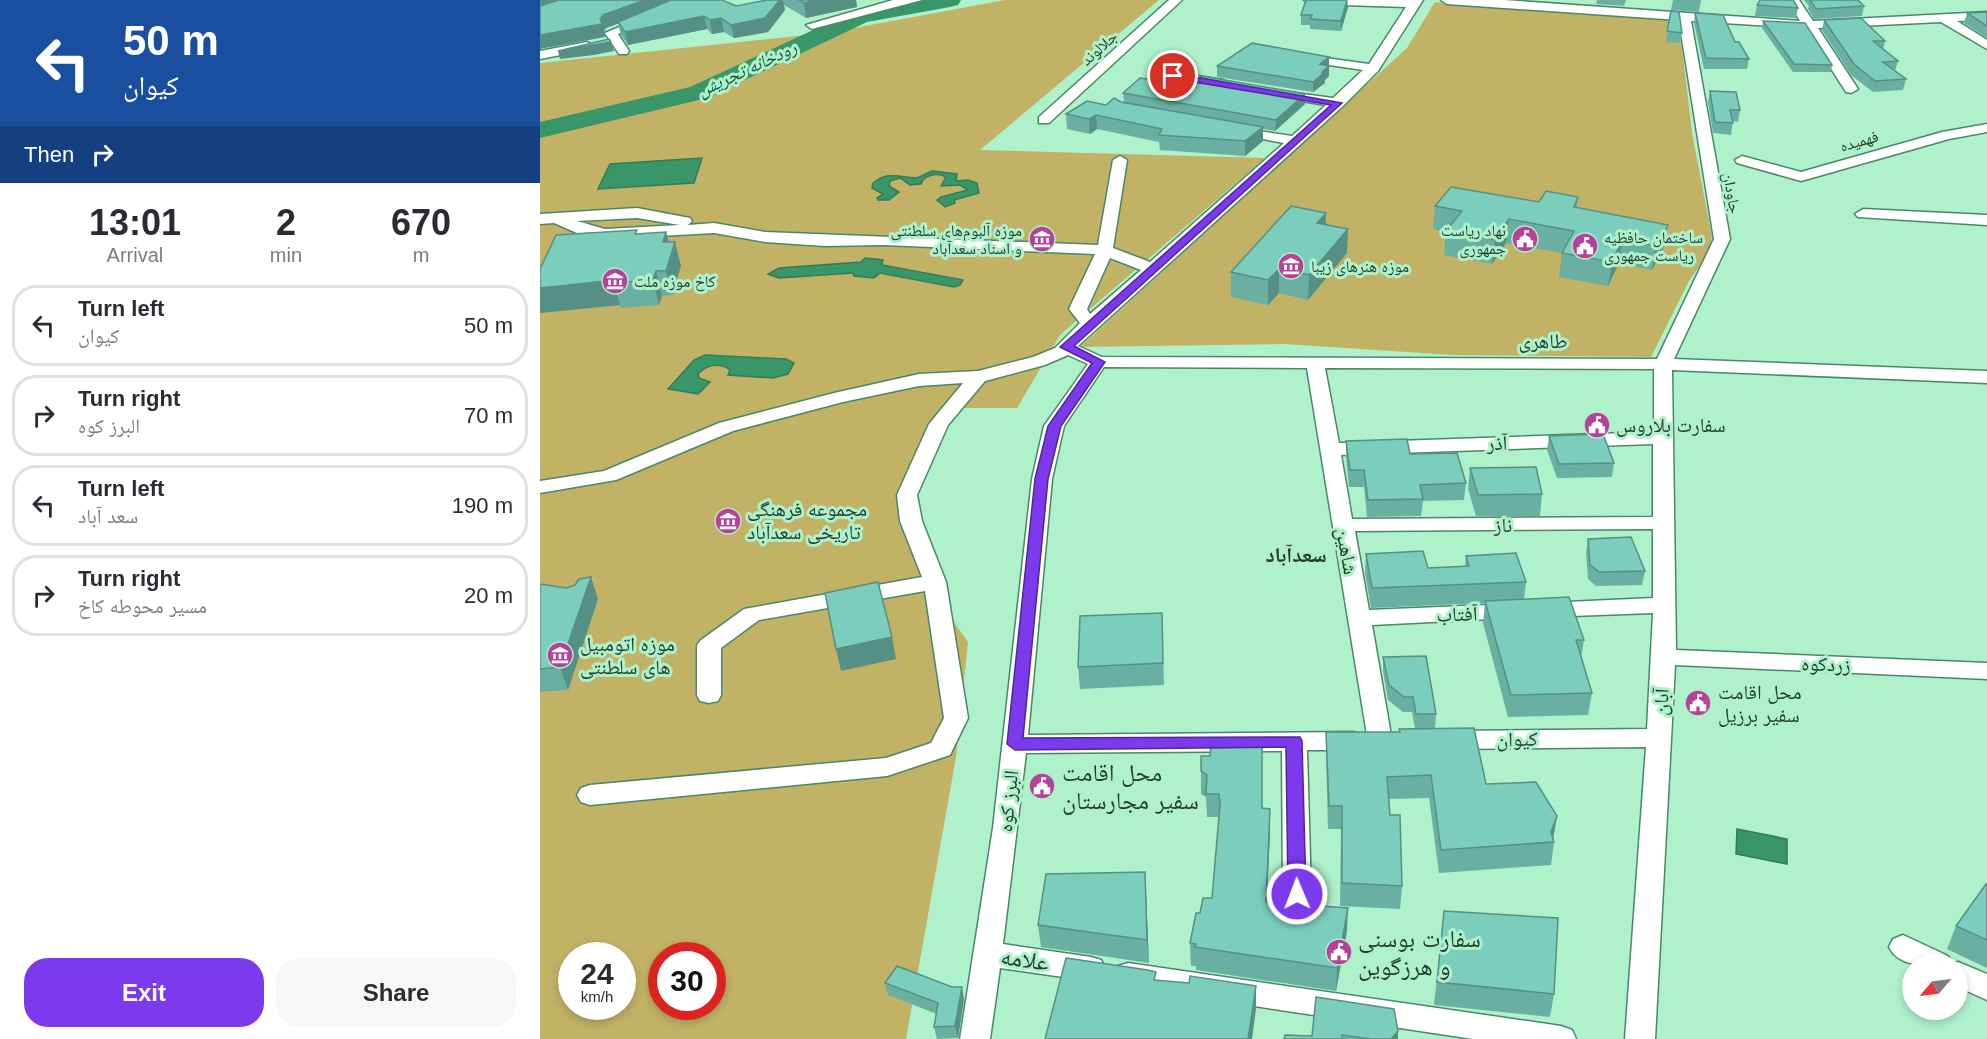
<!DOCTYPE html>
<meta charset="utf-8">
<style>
body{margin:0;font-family:Arial,"Noto Naskh Arabic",sans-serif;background:#f7f7f7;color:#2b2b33;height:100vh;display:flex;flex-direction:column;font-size:22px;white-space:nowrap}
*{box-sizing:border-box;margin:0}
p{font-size:20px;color:#7c7c81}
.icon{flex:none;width:33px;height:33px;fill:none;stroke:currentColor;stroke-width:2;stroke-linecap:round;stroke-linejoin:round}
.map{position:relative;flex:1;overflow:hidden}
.side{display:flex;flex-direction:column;background:#fff;width:540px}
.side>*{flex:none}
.guide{background:#1a4fa0;color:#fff;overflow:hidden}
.needle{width:39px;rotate:242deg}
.buttons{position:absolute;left:1362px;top:954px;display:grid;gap:12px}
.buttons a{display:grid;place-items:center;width:66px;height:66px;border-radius:50%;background:#fff;box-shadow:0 3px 9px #0003;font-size:30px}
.speed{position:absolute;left:18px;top:942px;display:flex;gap:12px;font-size:30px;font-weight:700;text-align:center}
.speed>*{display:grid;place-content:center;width:78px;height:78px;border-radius:50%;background:#fff;box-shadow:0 3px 9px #0003;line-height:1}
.speed small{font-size:15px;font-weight:400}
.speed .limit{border:9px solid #d22;background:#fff;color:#111}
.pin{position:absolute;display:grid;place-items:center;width:51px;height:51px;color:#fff;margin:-26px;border:3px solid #fff;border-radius:50%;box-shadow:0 2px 6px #0007}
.me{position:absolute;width:66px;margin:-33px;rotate:359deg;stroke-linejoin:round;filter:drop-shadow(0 0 4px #0008)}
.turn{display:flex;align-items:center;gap:21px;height:126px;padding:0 24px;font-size:27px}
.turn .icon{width:78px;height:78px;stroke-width:2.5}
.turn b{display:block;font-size:42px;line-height:51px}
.then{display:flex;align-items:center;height:57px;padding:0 24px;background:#0003;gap:12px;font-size:22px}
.eta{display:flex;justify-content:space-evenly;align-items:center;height:102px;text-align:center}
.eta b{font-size:36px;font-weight:800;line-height:42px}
.action{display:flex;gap:12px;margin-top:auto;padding:12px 24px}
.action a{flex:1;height:69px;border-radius:24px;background:#7c3aed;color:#fff;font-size:24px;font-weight:800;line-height:69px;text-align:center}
.action a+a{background:#f7f7f7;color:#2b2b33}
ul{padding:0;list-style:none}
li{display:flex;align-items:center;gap:18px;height:81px;margin:0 12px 9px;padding:0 12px;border:3px solid #e1e1e2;border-radius:24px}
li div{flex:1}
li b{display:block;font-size:22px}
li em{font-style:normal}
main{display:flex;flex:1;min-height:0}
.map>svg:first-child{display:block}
.green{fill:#c1b265;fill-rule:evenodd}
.water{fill:#399669;stroke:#327c58;stroke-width:1.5}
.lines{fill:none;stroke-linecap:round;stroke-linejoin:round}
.river{fill:#399669;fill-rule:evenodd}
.minor-casing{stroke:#488866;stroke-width:3}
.minor{fill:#fff;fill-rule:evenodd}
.wall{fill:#6ab0a2}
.shaded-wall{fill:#569084}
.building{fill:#7bcdbc;stroke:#569084;stroke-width:1.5}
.route{fill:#7c3aed;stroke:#51269a;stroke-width:1.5}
.labels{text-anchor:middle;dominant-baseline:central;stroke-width:6;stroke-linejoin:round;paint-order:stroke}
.far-street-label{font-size:16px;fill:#233e2f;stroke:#aef1cb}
.far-poi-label{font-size:16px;fill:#233e2f;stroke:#aef1cb;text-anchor:start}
.far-water-label{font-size:18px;font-style:italic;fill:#125839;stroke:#aef1cb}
.street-label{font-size:20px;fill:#233e2f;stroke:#aef1cb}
.poi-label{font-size:20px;fill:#233e2f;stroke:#aef1cb;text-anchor:start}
.neighbourhood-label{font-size:21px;font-weight:bold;fill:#233e2f;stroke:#aef1cb}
.near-poi-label{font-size:24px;fill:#233e2f;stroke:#aef1cb;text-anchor:start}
.near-street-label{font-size:24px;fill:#233e2f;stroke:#aef1cb}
</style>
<main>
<section class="side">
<div class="guide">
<div class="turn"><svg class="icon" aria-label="left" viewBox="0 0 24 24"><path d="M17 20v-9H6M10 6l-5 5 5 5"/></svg><div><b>50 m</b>کیوان</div></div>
<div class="then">Then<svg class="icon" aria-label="right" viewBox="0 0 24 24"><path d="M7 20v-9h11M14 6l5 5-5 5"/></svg></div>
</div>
<div class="eta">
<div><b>13:01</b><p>Arrival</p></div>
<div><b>2</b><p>min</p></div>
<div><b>670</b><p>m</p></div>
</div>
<ul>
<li><svg class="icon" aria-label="left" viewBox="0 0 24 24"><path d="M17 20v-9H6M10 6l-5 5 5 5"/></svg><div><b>Turn left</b><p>کیوان</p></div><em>50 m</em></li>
<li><svg class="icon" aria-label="right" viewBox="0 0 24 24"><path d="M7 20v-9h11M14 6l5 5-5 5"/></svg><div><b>Turn right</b><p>البرز کوه</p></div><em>70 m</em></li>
<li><svg class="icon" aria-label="left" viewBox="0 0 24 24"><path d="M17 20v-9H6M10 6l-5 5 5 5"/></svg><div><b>Turn left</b><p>سعد آباد</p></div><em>190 m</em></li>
<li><svg class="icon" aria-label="right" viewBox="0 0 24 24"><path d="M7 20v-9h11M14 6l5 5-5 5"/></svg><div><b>Turn right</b><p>مسیر محوطه کاخ</p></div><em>20 m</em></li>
</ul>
<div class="action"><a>Exit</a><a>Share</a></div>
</section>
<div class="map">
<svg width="1447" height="1039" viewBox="0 0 1447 1039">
<rect width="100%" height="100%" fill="#aef1cb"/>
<g class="green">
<path d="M 465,0 L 619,0 L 440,150 L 725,158 L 520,335 L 477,408 L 422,408 L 371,467 L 381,576 L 428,642 L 416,757 L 366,1039 L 0,1039 L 0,63 L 287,33 ZM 32,956 L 82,956 L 82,1006 L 32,1006 ZM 122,956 L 172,956 L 172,1006 L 122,1006 Z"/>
<polygon points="895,2 944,7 1135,17 1142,48 1152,133 1172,237 1167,255 1149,281 1111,357 913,355 744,344 540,347 867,48"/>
</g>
<g class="water">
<polygon points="162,158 154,183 58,189 70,164"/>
<path d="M 393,171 L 417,174 L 416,181 L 428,180 L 437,183 L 439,193 L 414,200 L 415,203 L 405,207 L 397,200 L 401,197 L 428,190 L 420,185 L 401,186 L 406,177 C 397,172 384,175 381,184 L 370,185 L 360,178 L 350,181 L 349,186 L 359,192 L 349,200 L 338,200 L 337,198 L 343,194 L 332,188 L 333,183 C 348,171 359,177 375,178 C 380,178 387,172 393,171 Z"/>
<polygon points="325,258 343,260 342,265 423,280 420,285 414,287 340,273 334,278 314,276 313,273 239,278 228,274 239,268 321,262"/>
<path d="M 165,355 L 246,359 L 254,363 L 248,374 L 233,378 L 188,375 L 190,370 C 180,362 166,365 158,374 L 159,378 L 170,382 L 158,394 L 128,389 L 154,360 Z"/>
<polygon points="1197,829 1247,839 1247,864 1196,854"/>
</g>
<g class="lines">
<polygon class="river" points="375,0 421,0 418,5 410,7 327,22 167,98 0,138 0,122 150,87 312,12"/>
<defs>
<g id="minor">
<polygon points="144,0 160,0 78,34 89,51 87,54 79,54 65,33"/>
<polygon points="353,0 382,0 272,29 266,25"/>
<polygon points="629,0 642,0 509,123 499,123 499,117"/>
<path d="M 764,0 L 883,0 L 838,71 L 803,106 L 538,346 L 562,357 L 1117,359 L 1174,239 L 1139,20 L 907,4 L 901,0 L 964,0 L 1260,21 L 1247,0 L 1259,0 L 1273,21 L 1447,12 L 1447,20 L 1417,21 L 1447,40 L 1447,49 L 1401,22 L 1278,28 L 1318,89 L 1311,93 L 1306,92 L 1265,28 L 1151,21 L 1190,239 L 1134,359 L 1447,371 L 1447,383 L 1132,370 L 1136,650 L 1447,663 L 1447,679 L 1135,665 L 1115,1039 L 1085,1039 L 1106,747 L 910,749 L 901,746 L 898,740 L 901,734 L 910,731 L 1107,729 L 1113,613 L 1005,617 L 997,615 L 994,610 L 997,605 L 1005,603 L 1113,598 L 1113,529 L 815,531 L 829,610 L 971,604 L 979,606 L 982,611 L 979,616 L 971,618 L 832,625 L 852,741 L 849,747 L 840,750 L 831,747 L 828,741 L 767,368 L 564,367 L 524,426 L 512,479 L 488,735 L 813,732 L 822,735 L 825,741 L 822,747 L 813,750 L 767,750 L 771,894 L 767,902 L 757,905 L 747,902 L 743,894 L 742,751 L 486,753 L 463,944 L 551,957 L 561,960 L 566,969 L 561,978 L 551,981 L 460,968 L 450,1039 L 420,1039 L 453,828 L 492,479 L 504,426 L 548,364 L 528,355 L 505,365 L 445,381 L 408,425 L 377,495 L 382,521 L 406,582 L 428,718 L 410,755 L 347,776 L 50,805 L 41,802 L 37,795 L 41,788 L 50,785 L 346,758 L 391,743 L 404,718 L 385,591 L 219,620 L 181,648 L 181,695 L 178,701 L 169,703 L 160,701 L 157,695 L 157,645 L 161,640 L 204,609 L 382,577 L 360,521 L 357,495 L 389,424 L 423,383 L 379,386 L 303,402 L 193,431 L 76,480 L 0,493 L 0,481 L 64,471 L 179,423 L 294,393 L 379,374 L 438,371 L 493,357 L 515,348 L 540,323 L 529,309 L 555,254 L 344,245 L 284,246 L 225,242 L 174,233 L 65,239 L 37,233 L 14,223 L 0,224 L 0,214 L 97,208 L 150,218 L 152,221 L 148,225 L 174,223 L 225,232 L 558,245 L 573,160 L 580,156 L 587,160 L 573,248 L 610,262 L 744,143 L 690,133 L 690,127 L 752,136 L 786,105 L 732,96 L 732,90 L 793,98 L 823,70 L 762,61 L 757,60 L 757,54 L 829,64 L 866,7 L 770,4 ZM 97,218 L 140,225 L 65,229 L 37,221 ZM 570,258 L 601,270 L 550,314 L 547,309 ZM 785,368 L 1114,369 L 1114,432 L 799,443 ZM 1113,444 L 1113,517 L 812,519 L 801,455 Z"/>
<polygon points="47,42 53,46 51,49 0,59 0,51"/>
<polygon points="633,72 683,80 690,84 683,88 628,79 628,73"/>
<polygon points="1447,124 1447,132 1409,139 1261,181 1197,163 1195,160 1202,156 1261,172 1402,132"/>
<polygon points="1323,209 1447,215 1447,225 1318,217 1315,214"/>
<path d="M 1363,935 L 1408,956 L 1412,964 L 1418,962 L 1447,974 L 1447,1000 L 1418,987 L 1418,964 C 1394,964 1361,971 1349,947 L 1353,939 Z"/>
<polygon points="588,963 1021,1026 1032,1030 1036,1039 933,1039 588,987 578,984 573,975 578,966"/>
</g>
</defs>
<use href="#minor" class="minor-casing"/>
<use href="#minor" class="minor"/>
</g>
<g class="wall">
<polygon points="0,0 196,6 227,0 316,0 317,7 266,18 244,5 245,10 228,32 194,38 184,32 172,34 167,29 88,45 81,35 78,23 66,28 64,31 65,37"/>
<polygon points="1057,0 1086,0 1084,6 1056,4"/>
<polygon points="1133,0 1161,0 1159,12 1131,10"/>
<polygon points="1264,0 1318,0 1324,6 1322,16 1274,19 1268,9 1269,6"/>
<polygon points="1217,5 1258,8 1256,18 1215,16"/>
<polygon points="808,7 801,31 770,29 770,25 761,25 761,15"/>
<polygon points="1131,11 1142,33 1140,43 1126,42"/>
<polygon points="1447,12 1447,38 1424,23 1427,13"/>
<polygon points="1155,13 1195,42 1209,59 1207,69 1164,69 1154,23"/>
<polygon points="1284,20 1345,41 1343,50 1358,61 1355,71 1366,79 1363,90 1333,92 1311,75 1282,30"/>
<polygon points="1223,21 1292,65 1291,72 1253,72 1222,28"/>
<polygon points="789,57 789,76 785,80 785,83 773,92 677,77 677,66"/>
<polygon points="649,85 765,94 765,104 735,131 723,129 723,141 705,156 620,150 619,142 557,129 550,134 527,129 526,114 566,105 581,102 584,103 583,93"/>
<polygon points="1170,91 1200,110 1198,122 1193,121 1191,135 1173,133 1168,102"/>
<polygon points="1038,197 1037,208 1128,225 1123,249 1112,270 1079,263 1068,286 1019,277 1022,253 966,243 952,264 904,255 906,232 893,229 895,206 999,202"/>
<polygon points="786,213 786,225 807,253 768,300 739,293 728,305 691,297 691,272"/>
<polygon points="98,234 129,242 141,266 132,295 122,296 119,305 81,308 80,305 0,313 0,269"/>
<polygon points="1009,436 1074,463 1072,477 1017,478 1007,450"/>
<polygon points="806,441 926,483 924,500 883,501 881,516 827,517 824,487 809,487 806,457"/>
<polygon points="930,468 1002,494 1000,516 936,516 928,489"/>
<polygon points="1048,539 1105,571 1102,585 1056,586 1048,579 1046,553"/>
<polygon points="826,554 888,568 925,566 926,556 986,582 984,599 1044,640 1041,658 1052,693 1048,715 968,717 943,623 945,603 831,608 825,573"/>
<polygon points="0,584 58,599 28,690 0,692"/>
<polygon points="622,613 624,685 540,689 538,667"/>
<polygon points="843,657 896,714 895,729 946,784 1017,816 1013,838 1014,842 1011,865 899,873 889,798 849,799 850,815 862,886 860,909 800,906 801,829 788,829 786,754 786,732 859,732 859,729 875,729 872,712 863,712 848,700 843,671"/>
<polygon points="661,771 722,808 730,831 727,902 807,931 796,991 656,970 656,966 651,966 650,943 660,913 672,898 679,817 667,817 666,797 661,794"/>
<polygon points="605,872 609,963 501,947 498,925"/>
<polygon points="1447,884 1447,968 1407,949 1416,926"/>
<polygon points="904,911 1014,994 1010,1017 894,1005"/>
<polygon points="345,983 424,999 418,1038 397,1039 394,1027 397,1014 348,995"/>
<polygon points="858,1031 858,1039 744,1039 772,1036"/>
</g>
<g class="shaded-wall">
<polygon points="0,0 18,0 0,7"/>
<polygon points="105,0 143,0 66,28 64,31 65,37 0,49 0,35 60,19 63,15"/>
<polygon points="240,0 243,0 245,10 228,32 194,38 191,25"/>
<polygon points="277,0 316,0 317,7 266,18 264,3"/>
<polygon points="807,0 808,7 801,31 801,21"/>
<polygon points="164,16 167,29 88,45 85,32"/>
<polygon points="181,18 184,32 172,34 170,20"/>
<polygon points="71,42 74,51 54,55 20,59 18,51"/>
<polygon points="789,57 789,76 785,80 785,83 773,92 773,82 780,64"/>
<polygon points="765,94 765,104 735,131 736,120"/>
<polygon points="556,115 557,129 550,134 549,119"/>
<polygon points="723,127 723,141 705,156 705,141"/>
<polygon points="786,213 785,237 777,223"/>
<polygon points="969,219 966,243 952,264 955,240"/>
<polygon points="1128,225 1123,249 1112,270 1116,246"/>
<polygon points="808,229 807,253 768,300 769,275"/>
<polygon points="126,232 132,252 135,242 141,266 132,295 126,271 123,242"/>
<polygon points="1083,238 1079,263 1068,286 1072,262"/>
<polygon points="739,269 739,293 728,305 728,280"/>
<polygon points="116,271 122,296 119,305 113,280"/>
<polygon points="75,280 74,283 80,305 0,313 0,288"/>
<polygon points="51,577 58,599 28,690 20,667"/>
<polygon points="352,637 356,659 301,671 296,649"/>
<polygon points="730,809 730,831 726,925 726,902"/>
<polygon points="1017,816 1013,839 1011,832"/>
<polygon points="605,872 606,895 609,963 607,940"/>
<polygon points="808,908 807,931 796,991 797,968"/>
<polygon points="716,986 716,1009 712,1039 708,1039"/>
<polygon points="422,987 424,999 418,1038 415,1026"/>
<polygon points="858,1031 858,1039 851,1039"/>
</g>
<g class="building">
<polygon points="19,0 105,0 63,15 60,19 62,24 0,35 0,6"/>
<polygon points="131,0 182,0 196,6 227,0 240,0 225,18 191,25 181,18 170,20 164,16 85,32 78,22"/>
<polygon points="259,0 277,0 264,3"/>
<polygon points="766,0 807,0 801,21 770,19 772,15 761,15"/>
<polygon points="1220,0 1253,0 1258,8 1217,5"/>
<polygon points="1270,0 1318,0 1324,6 1276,9"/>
<polygon points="1131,11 1139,12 1142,33 1127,31"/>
<polygon points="1447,12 1447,26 1427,13"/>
<polygon points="1155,13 1183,15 1195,42 1199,42 1209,59 1166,58"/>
<polygon points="1321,18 1345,41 1333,41 1358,61 1343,62 1366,79 1335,81 1314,64 1284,20"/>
<polygon points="1223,21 1265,23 1292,65 1254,64"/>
<polygon points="69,39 71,42 18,51"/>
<polygon points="712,43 789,57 780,64 789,66 782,72 785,72 773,82 677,66"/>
<polygon points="662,76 765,94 736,120 583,93 600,78 649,85"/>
<polygon points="1170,91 1196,92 1200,110 1190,110 1193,123 1175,122"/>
<polygon points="574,98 581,102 723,127 705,141 619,135 622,129 556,115 549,119 526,114 547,101 566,105"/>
<polygon points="911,187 999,202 1006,191 1038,197 1034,207 1128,225 1116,246 1083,238 1072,262 1022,253 1034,231 969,219 955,240 906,231 922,211 895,206"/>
<polygon points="751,206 786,213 777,223 808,229 769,275 739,269 728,280 691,272"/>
<polygon points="97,230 95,234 126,232 123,242 135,242 126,271 116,271 113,280 74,283 75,280 0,288 0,269 16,235"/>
<polygon points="1063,434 1074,463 1019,464 1009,436"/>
<polygon points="867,439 870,454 917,453 926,483 880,485 883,499 828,500 824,470 810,470 806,441"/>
<polygon points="996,467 1002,494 938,495 930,468"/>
<polygon points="1091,537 1105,571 1059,572 1050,565 1048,539"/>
<polygon points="883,551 888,568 929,566 926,556 976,553 986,582 832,588 826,554"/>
<polygon points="51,577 20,667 0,669 0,584 26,588 35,585 39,579"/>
<polygon points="338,582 352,637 296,649 285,593"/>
<polygon points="1029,597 1044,640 1036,640 1052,693 971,695 945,601"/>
<polygon points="622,613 623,663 538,667 540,616"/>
<polygon points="886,656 896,714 876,714 873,697 864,697 849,685 843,657"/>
<polygon points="934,728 946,784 996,782 1017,816 1011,832 1014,842 901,850 891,775 847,777 850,815 860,815 862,886 802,883 802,806 789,806 786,732 860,732 859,729"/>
<polygon points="671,741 722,741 722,808 730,809 726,902 808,908 797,968 655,947 656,944 650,943 656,913 660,913 663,898 672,898 680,804 679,794 666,794 667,775 661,771 661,756 670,756"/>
<polygon points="605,872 607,940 498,925 506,874"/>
<polygon points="1446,884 1447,884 1447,940 1416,926"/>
<polygon points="904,911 1018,918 1014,994 897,982"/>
<polygon points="526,958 608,970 616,972 614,980 649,983 650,976 716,986 708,1039 505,1039"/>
<polygon points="357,966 412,987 422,987 415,1026 394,1027 398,1003 345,983"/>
<polygon points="776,997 854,1009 858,1031 851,1039 831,1039 802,1035 802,1039 744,1039 745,1035 772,1036"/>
</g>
<polygon class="route" points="633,73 802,103 534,346 565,362 521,426 508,479 483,738 760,737 762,741 766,894 763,899 750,899 748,894 746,747 475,750 467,744 495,479 508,426 552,363 520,347 791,105 630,78"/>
<defs>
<symbol id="museum-disc" viewBox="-11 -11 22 22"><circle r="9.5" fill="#b74199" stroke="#aef1cb"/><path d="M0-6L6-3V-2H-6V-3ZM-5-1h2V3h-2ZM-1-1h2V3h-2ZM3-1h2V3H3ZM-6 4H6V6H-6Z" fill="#fff"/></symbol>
<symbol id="civic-disc" viewBox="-11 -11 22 22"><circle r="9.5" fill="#b74199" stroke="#aef1cb"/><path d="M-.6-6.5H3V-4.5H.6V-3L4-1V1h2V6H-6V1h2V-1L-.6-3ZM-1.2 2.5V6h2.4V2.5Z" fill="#fff"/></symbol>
</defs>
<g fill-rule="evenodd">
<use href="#museum-disc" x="487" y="224" width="30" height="30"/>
<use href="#civic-disc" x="970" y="224" width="30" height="30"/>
<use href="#civic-disc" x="1030" y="231" width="30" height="30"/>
<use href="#museum-disc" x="736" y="251" width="30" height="30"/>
<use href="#museum-disc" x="60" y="266" width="30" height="30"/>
<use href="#civic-disc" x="1042" y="410" width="30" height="30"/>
<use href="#museum-disc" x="173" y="506" width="30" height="30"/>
<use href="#museum-disc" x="5" y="640" width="30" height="30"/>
<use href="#civic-disc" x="1143" y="688" width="30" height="30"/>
<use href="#civic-disc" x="487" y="771" width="30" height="30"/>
<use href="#civic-disc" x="784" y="937" width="30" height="30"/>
</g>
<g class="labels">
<g class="far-street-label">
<text transform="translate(559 48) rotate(-42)">جلالوند</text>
<text transform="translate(1319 141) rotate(-16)">فهمیده</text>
<text transform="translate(1192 193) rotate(80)">جاودان</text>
</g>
<g class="far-poi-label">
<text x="482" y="230" text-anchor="end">موزه آلبوم‌های سلطنتی<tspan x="482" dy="18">و اسناد سعدآباد</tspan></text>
<text x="966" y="230" text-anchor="end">نهاد ریاست<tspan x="966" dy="18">جمهوری</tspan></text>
<text x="1064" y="237">ساختمان حافظیه<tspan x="1064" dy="18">ریاست جمهوری</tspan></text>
<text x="771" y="266">موزه هنرهای زیبا</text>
<text x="94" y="281">کاخ موزه ملت</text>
</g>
<g class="far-water-label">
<text transform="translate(207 69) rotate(-25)">رودخانه تجریش</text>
</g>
<g class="street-label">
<text x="1003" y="341">طاهری</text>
<text transform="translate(957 443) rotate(-2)">آذر</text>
<text x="963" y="525">ناز</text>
<text transform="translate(807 551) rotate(80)">شاهین</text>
<text transform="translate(917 614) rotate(-2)">آفتاب</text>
<text transform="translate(1286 664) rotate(2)">زردکوه</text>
<text transform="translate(1121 702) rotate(-86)">آبان</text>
<text transform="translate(977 739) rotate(-1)">کیوان</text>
<text transform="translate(468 801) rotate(-84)">البرز کوه</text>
</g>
<g class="poi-label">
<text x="1076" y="425">سفارت بلاروس</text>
<text x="207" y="509">مجموعه فرهنگی<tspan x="207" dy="23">تاریخی سعدآباد</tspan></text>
<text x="40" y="644">موزه اتومبیل<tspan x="40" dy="23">های سلطنتی</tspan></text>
<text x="1178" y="692">محل اقامت<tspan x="1178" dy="23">سفیر برزیل</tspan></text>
</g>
<g class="neighbourhood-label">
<text x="756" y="554">سعدآباد</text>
</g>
<g class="near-poi-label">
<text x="522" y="772">محل اقامت<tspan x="522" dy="28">سفیر مجارستان</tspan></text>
<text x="818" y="938">سفارت بوسنی<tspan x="818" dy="28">و هرزگوین</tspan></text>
</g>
<g class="near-street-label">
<text transform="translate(485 959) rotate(8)">علامه</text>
</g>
</g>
</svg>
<div class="buttons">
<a><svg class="needle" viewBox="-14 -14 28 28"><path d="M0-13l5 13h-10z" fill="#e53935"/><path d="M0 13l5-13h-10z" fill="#7c7c81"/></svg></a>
</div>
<div class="speed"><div>24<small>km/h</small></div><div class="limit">30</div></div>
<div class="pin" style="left:633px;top:76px;background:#d93025"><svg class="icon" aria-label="arrive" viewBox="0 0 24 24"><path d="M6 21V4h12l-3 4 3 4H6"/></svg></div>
<svg class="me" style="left:757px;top:894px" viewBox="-20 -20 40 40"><circle r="17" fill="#7c3aed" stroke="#fff" stroke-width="3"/><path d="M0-11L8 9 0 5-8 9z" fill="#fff"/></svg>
</div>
</main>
